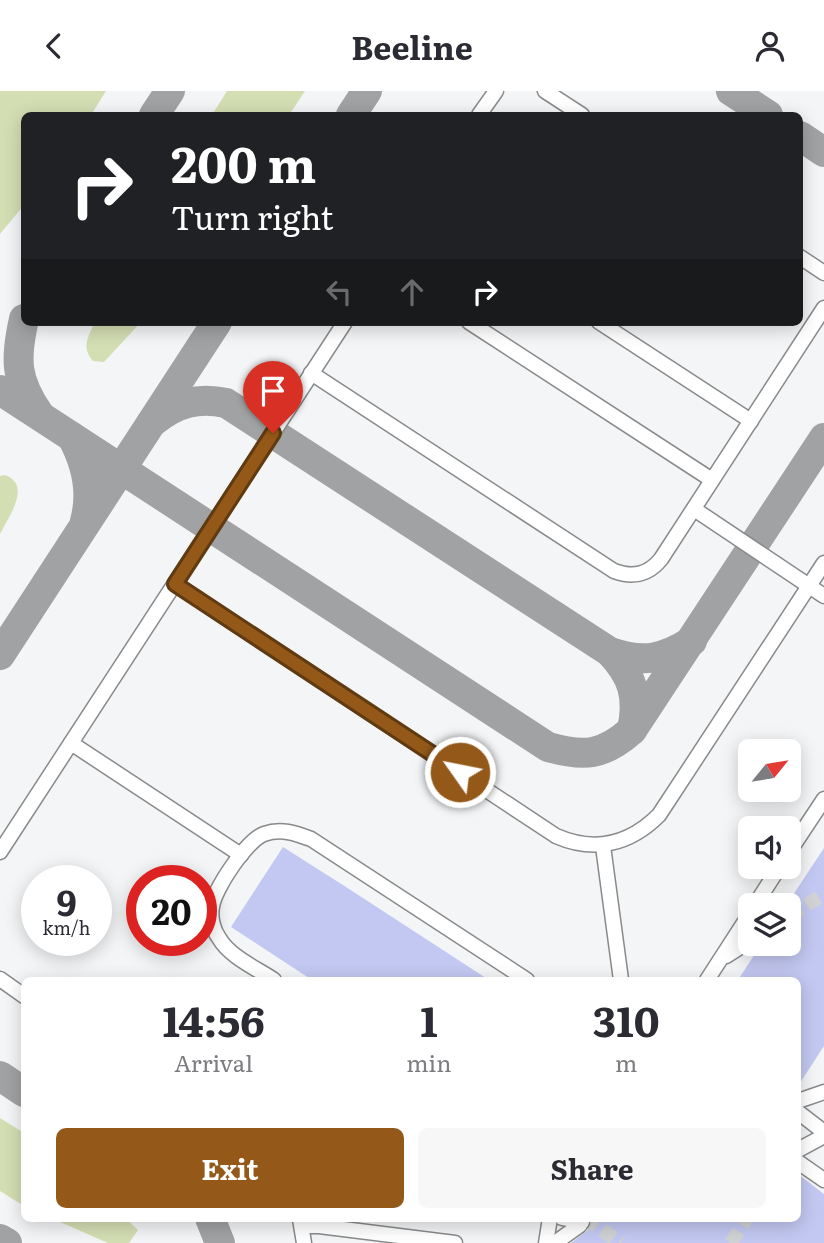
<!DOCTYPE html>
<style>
body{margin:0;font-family:Literata,serif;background:#f7f7f7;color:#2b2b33;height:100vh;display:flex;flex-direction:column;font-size:26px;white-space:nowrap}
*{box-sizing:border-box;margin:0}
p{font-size:23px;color:#7c7c81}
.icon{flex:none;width:38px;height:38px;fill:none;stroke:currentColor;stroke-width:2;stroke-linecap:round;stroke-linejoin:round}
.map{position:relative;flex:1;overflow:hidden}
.drawer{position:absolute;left:21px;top:886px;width:780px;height:245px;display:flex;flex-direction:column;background:#fff;border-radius:10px;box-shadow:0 4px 18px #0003}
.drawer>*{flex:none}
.guide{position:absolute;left:21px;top:21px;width:782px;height:214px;border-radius:10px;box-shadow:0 4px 18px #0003;background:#202124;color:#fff;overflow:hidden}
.needle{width:46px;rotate:60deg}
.tools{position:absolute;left:738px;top:648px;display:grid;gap:14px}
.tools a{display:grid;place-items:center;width:63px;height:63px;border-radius:10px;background:#fff;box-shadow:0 4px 18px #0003;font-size:35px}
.speed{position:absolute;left:21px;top:774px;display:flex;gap:14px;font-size:35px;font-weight:700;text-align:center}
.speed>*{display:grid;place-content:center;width:91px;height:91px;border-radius:50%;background:#fff;box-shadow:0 4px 18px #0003;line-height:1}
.speed small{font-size:18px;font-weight:400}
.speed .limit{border:10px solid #d22;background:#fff;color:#111}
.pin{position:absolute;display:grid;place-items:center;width:60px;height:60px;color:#fff;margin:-72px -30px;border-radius:50% 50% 50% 0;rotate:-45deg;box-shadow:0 0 7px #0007}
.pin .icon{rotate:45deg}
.me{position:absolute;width:77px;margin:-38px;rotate:303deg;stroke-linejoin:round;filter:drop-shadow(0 0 5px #0008)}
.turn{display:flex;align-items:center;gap:24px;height:147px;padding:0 35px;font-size:32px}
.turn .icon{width:91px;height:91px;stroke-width:2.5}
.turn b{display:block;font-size:49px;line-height:60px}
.lanes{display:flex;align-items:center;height:66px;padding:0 35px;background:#0003;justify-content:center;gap:35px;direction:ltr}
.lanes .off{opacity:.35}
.eta{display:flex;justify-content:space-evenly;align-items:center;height:119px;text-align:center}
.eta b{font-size:42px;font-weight:700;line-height:49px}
.cta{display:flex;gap:14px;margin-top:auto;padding:14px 35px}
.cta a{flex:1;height:80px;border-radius:10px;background:#945918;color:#fff;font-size:28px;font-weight:700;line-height:80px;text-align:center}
.cta a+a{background:#f7f7f7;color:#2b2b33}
header{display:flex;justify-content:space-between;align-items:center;height:91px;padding:0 35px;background:#fff;font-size:32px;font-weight:700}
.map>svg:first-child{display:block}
.green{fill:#d4deb3}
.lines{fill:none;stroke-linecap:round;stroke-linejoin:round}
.taxiway{stroke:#a1a2a4;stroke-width:30}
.building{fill:#c3c8f2}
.minor-tunnel{stroke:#d0d2d3;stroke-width:14;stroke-dasharray:14 7;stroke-linecap:butt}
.minor-casing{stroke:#898a8b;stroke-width:17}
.minor{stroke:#fff;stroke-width:14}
.route-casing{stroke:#603a10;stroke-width:18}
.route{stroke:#945918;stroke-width:12}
</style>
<header><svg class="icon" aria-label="back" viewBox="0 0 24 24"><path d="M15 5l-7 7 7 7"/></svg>Beeline<svg class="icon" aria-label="person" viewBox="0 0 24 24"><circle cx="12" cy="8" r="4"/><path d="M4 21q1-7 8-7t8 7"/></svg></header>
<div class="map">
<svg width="824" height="1152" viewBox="0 0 824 1152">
<rect width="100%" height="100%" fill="#f3f5f6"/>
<g class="green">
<polygon points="0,0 106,0 91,24 24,24 24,114 0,143"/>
<polygon points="227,0 305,0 289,24 212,24"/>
<path d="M 95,231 L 141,231 L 104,271 L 93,270 C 81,256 88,246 95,231 Z"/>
<path d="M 5,384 C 32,394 9,425 0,443 L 0,385 Z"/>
<polygon points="0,1027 24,1042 24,1115 0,1100"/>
<polygon points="51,1127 125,1127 138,1139 129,1152 108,1152"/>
</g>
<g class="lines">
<g class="taxiway">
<polyline points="731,0 768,24"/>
<polyline points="154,24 170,0"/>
<polyline points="351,24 367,0"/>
<polyline points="800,45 824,61"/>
<path d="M 24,228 C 15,268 15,288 39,323"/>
<path d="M 0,299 L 548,656 C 584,666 603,665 632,639 L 824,347"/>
<path d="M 154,330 C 176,312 198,306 226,312 L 610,561 C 643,572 662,569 692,550"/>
<path d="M 72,346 C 86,372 93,401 85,430"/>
<path d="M 610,561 C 633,585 639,606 632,639"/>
<polyline points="0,564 217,231"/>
<polyline points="0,985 24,1001"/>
<polyline points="210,1127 220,1152"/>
<polyline points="0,1148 7,1152"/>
</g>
</g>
<g class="building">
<polygon points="283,756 346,796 489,889 312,889 231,836"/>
<polygon points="824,757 824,955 798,995 798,889 738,889 762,852 789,852 789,810"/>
<polygon points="798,1083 824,1103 824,1152 571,1152 588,1139 591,1127 798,1127"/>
</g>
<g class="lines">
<g class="minor-tunnel">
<polyline points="789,825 824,803"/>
<polyline points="585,1127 621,1152"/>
<polyline points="731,1152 747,1127"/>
</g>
<defs>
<g id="minor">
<polyline points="545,0 582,24"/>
<polyline points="479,24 496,0"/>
<polyline points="800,166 824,182"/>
<polyline points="469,231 712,389"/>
<polyline points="599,231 751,330"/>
<path d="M 311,282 L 614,480 C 633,487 648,484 661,468 L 824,217"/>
<polyline points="694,418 824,505"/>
<path d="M 175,493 L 556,745 C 595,762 630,753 659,724 L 824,472"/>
<polyline points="71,652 241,764"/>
<polyline points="603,755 621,889"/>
<polyline points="0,761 345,231"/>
<polyline points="789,761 824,708"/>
<polyline points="755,814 780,775"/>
<polyline points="726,865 751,849"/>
<polyline points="0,888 24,905"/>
<path d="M 274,889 C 256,877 230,866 219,847 C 213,839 210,826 212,816 C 214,798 247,749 264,743 C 281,737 295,742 311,748 L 527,889"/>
<polyline points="707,889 751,821"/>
<polyline points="798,1010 824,1001"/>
<polyline points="798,1021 824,1041"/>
<polyline points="798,1059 824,1045"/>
<polyline points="798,1071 824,1089"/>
<polyline points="562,1127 582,1131"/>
<polyline points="300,1128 304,1152"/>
<polyline points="302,1135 319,1135 455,1152"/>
<polyline points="546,1152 550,1127"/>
<polyline points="555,1152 580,1134"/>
</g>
</defs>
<use href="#minor" class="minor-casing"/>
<use href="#minor" class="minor"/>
</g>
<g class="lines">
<defs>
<polyline id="route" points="273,342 175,493 460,681"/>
</defs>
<use href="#route" class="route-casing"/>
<use href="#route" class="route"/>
</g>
</svg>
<div class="tools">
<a><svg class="needle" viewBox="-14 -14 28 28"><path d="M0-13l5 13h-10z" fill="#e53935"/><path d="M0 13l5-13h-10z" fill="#7c7c81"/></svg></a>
<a><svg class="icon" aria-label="sound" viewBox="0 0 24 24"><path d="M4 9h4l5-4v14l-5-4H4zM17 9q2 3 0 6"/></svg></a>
<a><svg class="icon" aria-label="layers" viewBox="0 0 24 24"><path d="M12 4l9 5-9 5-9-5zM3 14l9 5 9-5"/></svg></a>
</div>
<div class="speed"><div>9<small>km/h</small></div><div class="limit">20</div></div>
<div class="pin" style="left:273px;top:342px;background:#d93025"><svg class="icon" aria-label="arrive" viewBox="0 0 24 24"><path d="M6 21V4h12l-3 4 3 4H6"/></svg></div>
<svg class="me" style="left:460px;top:681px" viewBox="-20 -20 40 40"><circle r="17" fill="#945918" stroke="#fff" stroke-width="3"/><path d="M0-11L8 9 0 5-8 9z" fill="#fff"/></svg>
<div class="guide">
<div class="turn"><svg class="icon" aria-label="right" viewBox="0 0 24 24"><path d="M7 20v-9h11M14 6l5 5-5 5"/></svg><div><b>200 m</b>Turn right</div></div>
<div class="lanes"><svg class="icon off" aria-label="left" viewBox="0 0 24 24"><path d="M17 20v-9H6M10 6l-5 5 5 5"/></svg><svg class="icon off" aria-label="ahead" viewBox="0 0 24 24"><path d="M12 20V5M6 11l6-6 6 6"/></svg><svg class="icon" aria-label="right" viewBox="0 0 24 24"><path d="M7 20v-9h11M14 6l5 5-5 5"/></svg></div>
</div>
<section class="drawer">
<div class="eta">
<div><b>14:56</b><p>Arrival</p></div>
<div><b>1</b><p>min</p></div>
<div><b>310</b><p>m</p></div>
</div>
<div class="cta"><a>Exit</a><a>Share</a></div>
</section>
</div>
